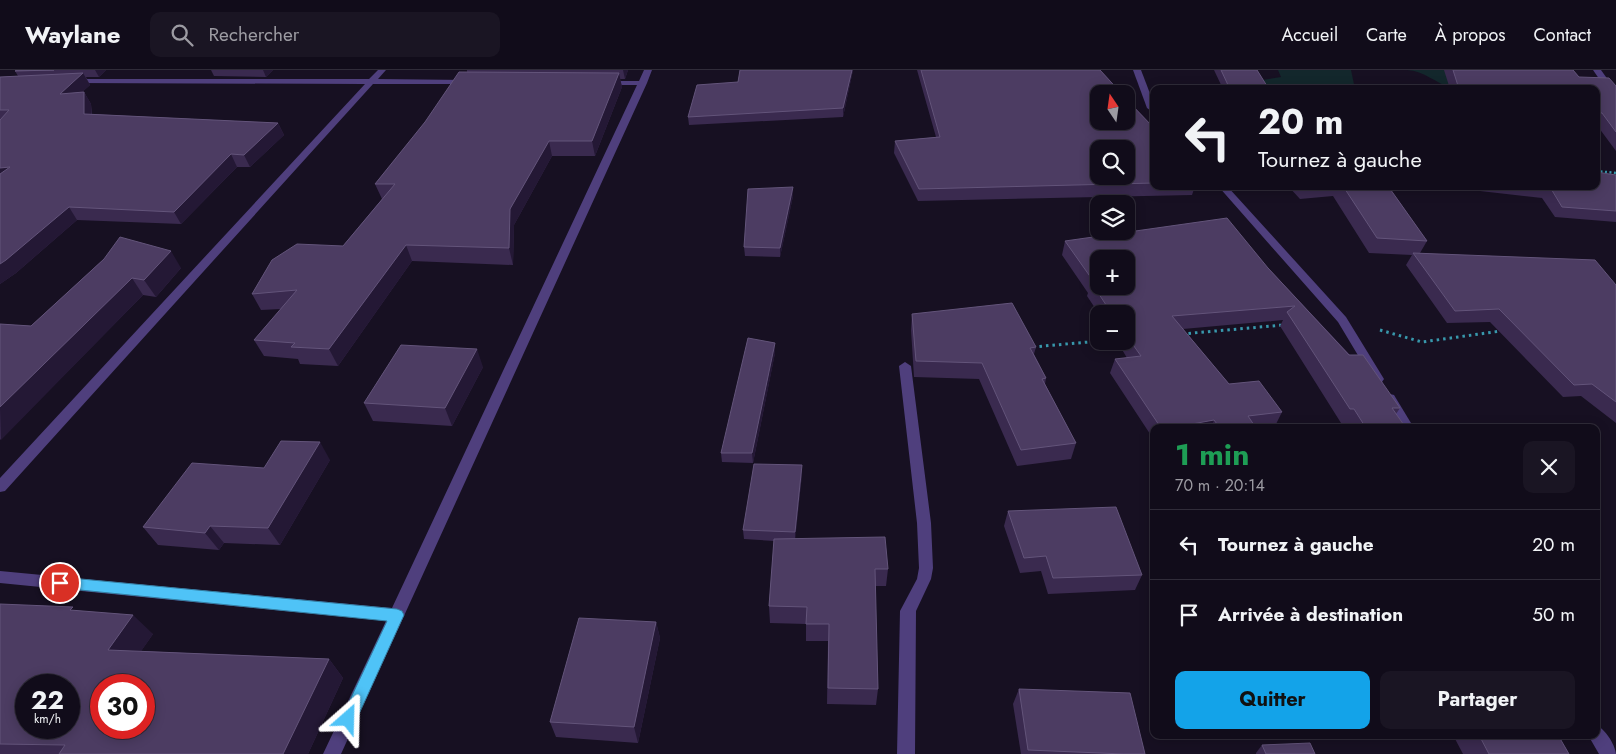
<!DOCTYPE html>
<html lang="fr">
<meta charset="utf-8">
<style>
body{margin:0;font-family:Jost,sans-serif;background:#1a1523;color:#f1f3f6;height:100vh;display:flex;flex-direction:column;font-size:19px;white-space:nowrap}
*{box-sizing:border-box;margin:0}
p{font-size:16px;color:#9c9ba2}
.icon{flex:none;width:28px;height:28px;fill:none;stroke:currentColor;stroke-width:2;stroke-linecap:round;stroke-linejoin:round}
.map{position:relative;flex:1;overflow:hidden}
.side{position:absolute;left:1150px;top:354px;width:450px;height:315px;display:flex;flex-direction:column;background:#110c1a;border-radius:10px;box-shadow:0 2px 12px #0003,0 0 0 1px #302c39}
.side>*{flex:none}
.top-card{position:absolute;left:1150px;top:15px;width:450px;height:105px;border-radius:10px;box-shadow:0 2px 12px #0003,0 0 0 1px #302c39;background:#110c1a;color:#f1f3f6;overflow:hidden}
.needle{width:32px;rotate:347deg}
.fabs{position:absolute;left:1090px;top:15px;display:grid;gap:10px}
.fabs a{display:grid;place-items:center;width:45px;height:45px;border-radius:10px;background:#110c1a;box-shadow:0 2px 12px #0003,0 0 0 1px #302c39;font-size:25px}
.speed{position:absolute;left:15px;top:604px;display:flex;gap:10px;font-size:25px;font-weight:700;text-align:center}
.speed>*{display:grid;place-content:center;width:65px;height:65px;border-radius:50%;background:#110c1a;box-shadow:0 2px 12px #0003,0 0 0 1px #302c39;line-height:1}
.speed small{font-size:12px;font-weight:400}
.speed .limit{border:8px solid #d22;background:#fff;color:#111}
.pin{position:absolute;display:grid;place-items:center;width:42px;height:42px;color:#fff;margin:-21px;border:2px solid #fff;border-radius:50%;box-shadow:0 1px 5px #0007}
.me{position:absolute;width:55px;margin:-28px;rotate:25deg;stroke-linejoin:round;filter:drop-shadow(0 0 4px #0008)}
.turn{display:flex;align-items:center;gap:18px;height:105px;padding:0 25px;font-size:22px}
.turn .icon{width:65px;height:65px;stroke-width:2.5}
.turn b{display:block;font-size:35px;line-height:42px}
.round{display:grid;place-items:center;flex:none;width:52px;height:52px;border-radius:10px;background:#1a1523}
.overview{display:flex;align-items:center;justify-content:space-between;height:85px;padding:0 25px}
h1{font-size:30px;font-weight:700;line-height:38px;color:#1e9e55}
.cta{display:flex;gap:10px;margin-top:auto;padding:10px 25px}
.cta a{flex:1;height:58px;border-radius:10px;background:#13a3e9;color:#111;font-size:20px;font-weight:700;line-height:58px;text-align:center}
.cta a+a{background:#1a1523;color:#f1f3f6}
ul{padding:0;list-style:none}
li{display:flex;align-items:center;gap:15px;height:70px;padding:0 25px;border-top:1px solid #302c39}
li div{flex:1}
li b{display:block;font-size:19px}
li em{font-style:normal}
header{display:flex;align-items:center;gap:30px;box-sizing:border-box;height:70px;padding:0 25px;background:#110c1a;border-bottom:1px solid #302c39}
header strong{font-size:24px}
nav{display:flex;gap:28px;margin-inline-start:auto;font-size:18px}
.search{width:350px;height:45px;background:#1a1523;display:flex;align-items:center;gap:12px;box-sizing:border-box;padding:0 18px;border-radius:10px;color:#9c9ba2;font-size:19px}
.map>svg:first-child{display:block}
.green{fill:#13272c}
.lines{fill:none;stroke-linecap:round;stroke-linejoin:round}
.path-far1{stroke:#3898ac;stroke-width:2.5;stroke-dasharray:2 2.5;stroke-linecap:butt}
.path{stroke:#3898ac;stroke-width:3;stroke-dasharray:2.5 4;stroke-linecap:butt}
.minor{fill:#4f3f7d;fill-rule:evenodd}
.wall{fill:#3a2a4f}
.shaded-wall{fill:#241835}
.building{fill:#4c3c62;stroke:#63547a;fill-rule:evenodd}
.route{fill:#4fc3f7;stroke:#337fa1}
</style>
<header>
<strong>Waylane</strong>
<div class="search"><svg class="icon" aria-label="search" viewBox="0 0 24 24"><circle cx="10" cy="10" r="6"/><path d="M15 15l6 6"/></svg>Rechercher</div>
<nav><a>Accueil</a><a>Carte</a><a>À propos</a><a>Contact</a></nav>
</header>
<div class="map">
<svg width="1616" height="684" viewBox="0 0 1616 684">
<rect width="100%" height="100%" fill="#171022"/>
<g class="green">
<polygon points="1278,0 1351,0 1355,19 1254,19 1249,12 1281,7"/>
<path d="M 1407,0 L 1476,0 L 1453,19 C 1436,13 1424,1 1407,0 Z"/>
</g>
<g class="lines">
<polyline class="path-far1" points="1596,101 1616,103"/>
<g class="path">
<polyline points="1380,260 1422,272 1501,261"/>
<polyline points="1182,264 1283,255"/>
<polyline points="1033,277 1100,271"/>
</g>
<g class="minor">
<polygon points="378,0 386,0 378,9 468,10 472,12 468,14 373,14 5,421 0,422 0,408 365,14 73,13 70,13 70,9 369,9"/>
<polygon points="644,0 652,0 647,13 341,684 323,684 386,551 0,513 0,501 392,538 637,15 605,15 601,13 605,11 639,11"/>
<polygon points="1133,0 1141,0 1154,34 1154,43 1147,38"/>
<polygon points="1593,0 1601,0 1616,21 1616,29 1613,29"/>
<polygon points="1218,116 1227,116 1346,247 1384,309 1382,312 1374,312 1338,252"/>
<polygon points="905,292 911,296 931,453 933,498 931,509 916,541 915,684 897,684 900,541 917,509 919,498 917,453 899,296"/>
<polygon points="1390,324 1394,325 1414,358 1401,358 1384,328"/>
<path d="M 1596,655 C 1605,659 1615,674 1616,684 L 1599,684 L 1588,665 L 1596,665 Z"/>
</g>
</g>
<g class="wall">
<polygon points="17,0 106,0 99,7 86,7 90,15 82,22 84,22 91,34 92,44 278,53 284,65 250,97 237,97 181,154 77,150 16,203 0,214 0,7 18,6 15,1"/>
<polygon points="211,0 273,0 266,7 214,6"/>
<polygon points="467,0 628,0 625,9 620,9 622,17 595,86 552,86 514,155 513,195 412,191 338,296 300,294 298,289 264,286 254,270 281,239 261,240 252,224 343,176 382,129 375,114 467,2"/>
<polygon points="740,0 853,0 843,47 689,55 688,47 738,12"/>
<polygon points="917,0 1100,0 1154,58 1154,116 1195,116 1192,125 918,131 894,83 895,71 936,67"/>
<polygon points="1214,0 1257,0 1267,16 1266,19 1223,19"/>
<polygon points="1444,0 1573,0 1579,7 1616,16 1616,81 1596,54 1596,19 1450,19"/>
<polygon points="1616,105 1616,152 1555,147 1542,128 1445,117 1445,116 1596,116"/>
<polygon points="1288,116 1388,116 1427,171 1420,183 1616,215 1616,353 1581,326 1563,327 1490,252 1447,253 1406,195 1412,185 1369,183 1333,126 1300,129"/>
<polygon points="793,126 780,187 745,186 744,177"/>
<polygon points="1065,171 1268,198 1400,338 1396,344 1406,358 1348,358 1345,353 1341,353 1280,256 1283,250 1183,259 1229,314 1282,342 1275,356 1263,358 1154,358 1154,370 1110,303 1115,289 1127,288 1117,271 1126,271 1126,244 1099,244 1087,226 1088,223 1062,185"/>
<polygon points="104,189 181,198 156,227 143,225 0,370 0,254 31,256"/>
<polygon points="912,244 1036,277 1034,284 1046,308 1045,314 1076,373 1071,389 1017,396 979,309 914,307 911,260"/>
<polygon points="775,283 753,393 722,392 721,383"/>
<polygon points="483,297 452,356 373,351 364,333"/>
<polygon points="330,390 280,475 224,473 219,480 158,475 143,457"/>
<polygon points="802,404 795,469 888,499 886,516 875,516 878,619 876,635 827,634 828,571 806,571 806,554 770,553 769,536 774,471 744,469 743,460"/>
<polygon points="1008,441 1142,505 1135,520 1048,524 1041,501 1020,503 1004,456"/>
<polygon points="0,534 77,541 153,564 141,581 329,589 343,608 308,684 0,684"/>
<polygon points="656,552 660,568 638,673 556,667 550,652"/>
<polygon points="1019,619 1145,684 1021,684 1013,634"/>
<polygon points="1453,665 1558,665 1569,684 1463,684"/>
<polygon points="1262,675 1315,684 1256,684 1256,683"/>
</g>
<g class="shaded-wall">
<polygon points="95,0 106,0 99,7"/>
<polygon points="263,0 273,0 266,7"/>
<polygon points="623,0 628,0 625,9"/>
<polygon points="852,0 853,0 843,47 843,38"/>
<polygon points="83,3 90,15 67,36 60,24"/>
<polygon points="619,3 622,17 595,86 592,71"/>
<polygon points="84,22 91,34 92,56 84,44"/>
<polygon points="278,53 284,65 250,97 244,85"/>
<polygon points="549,71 552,86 514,155 513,195 509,178 510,139"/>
<polygon points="231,84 237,97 181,154 174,142"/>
<polygon points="10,97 0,111 0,98"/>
<polygon points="793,117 793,126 780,187 780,178"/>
<polygon points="69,137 77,150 16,203 0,214 0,194"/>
<polygon points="406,175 412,191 338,296 329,279"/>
<polygon points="171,181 181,198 156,227 144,210"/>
<polygon points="132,208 143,225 1,370 0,337"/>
<polygon points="775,273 775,283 753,393 752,383"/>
<polygon points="477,279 483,297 452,356 445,338"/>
<polygon points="1214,350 1211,358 1170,358"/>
<polygon points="320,372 330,390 280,475 268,458"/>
<polygon points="802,395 802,404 795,472 795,462"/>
<polygon points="210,456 224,473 219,480 205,463"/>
<polygon points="133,545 153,564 129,599 108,580"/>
<polygon points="656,552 660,568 638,673 634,657"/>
<polygon points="329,589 343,608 308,684 283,684"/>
</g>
<g class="building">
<polygon points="17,0 54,0 15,1"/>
<polygon points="740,0 852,0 843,38 688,47 697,15 738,12"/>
<path d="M 921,0 L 1100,0 L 1122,24 L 1099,24 L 1099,51 L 1126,51 L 1126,29 L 1154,58 L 1154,113 L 919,119 L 895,71 L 940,67 ZM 1099,79 L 1126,79 L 1126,106 L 1099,106 Z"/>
<polygon points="1221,0 1257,0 1267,16 1228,15"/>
<polygon points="1453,0 1573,0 1579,7 1609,8 1616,16 1616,62 1602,43 1596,42 1596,19 1459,19"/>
<polygon points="459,2 619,3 592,71 549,71 510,139 509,178 406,175 329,279 291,277 295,273 254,270 297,220 252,224 272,190 297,174 343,176 395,114 375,114 425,52"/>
<polygon points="83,3 60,24 84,22 84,44 278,53 244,85 231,84 174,142 69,137 6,190 0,194 0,104 10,97 0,98 0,50 9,40 0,40 0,7"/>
<polygon points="1596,102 1616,105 1616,141 1562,137 1550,117 1541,116 1596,116"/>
<polygon points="1343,116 1388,116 1427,171 1377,168"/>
<polygon points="793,117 780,178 744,177 748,119"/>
<path d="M 1227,148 L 1268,198 L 1349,285 L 1363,285 L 1400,338 L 1392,338 L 1406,358 L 1366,358 L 1354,339 L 1350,339 L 1287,242 L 1295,236 L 1172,246 L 1229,314 L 1259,311 L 1282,342 L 1248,346 L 1256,358 L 1220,358 L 1214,350 L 1170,358 L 1161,358 L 1115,289 L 1141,286 L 1126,265 L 1126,244 L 1112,244 L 1091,212 L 1094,212 L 1065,171 ZM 1099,189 L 1126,189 L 1126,216 L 1099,216 Z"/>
<polygon points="120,167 171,181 144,210 132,208 0,337 0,254 31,256 104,189"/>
<polygon points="1413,183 1595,190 1616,215 1616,332 1592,314 1574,315 1499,239 1455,241"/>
<polygon points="1012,233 1036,277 1030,278 1046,308 1042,309 1076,373 1021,380 982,293 916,291 912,244"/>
<polygon points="748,268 775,273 752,383 721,383"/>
<polygon points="401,275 477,279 445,338 364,333"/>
<polygon points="281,371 320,372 268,458 210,456 205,463 143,457 192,393 264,398"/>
<polygon points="754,394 802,395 795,462 743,460"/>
<polygon points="1116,437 1142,505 1053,508 1046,486 1024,488 1008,441"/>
<polygon points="885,467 888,499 875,499 878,619 828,618 829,554 806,554 807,537 769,536 774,469"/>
<path d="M 0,534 L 73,537 L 70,540 L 133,545 L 108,580 L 329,589 L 283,684 L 59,684 L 65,675 L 0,674 ZM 26,615 L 69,615 L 69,658 L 26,658 ZM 101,615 L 144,615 L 144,658 L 101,658 Z"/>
<polygon points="579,548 656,552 634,657 550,652"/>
<polygon points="1019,619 1130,623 1145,684 1124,684 1028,680"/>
<polygon points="1479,665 1558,665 1569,684 1489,684"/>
<polygon points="1310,673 1315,684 1266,684 1262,675"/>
</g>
<polygon class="route" points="60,507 397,539 402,541 404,545 354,655 348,657 343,655 341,649 387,551 60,518 55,517 53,513 55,509"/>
</svg>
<div class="fabs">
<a><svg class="needle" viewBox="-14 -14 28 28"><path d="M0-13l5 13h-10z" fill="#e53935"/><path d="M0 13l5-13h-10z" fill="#9c9ba2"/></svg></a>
<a><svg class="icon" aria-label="search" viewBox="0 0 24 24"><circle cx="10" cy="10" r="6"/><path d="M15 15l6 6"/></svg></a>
<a><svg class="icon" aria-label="layers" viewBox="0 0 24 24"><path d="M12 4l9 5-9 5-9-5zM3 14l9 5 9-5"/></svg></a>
<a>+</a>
<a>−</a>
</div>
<div class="speed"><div>22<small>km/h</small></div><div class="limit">30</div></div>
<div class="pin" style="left:60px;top:513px;background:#d93025"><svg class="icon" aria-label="arrive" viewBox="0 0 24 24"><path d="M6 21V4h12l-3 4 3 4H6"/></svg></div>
<svg class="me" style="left:348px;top:649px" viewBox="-20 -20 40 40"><path d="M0-17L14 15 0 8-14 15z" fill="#4fc3f7" stroke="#fff" stroke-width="4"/></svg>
<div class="top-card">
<div class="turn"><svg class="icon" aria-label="left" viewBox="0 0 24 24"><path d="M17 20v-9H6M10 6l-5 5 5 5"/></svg><div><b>20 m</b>Tournez à gauche</div></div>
</div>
<section class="side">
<div class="overview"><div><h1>1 min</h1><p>70 m · 20:14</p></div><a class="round"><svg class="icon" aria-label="close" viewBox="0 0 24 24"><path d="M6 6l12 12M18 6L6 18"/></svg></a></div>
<ul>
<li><svg class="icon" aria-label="left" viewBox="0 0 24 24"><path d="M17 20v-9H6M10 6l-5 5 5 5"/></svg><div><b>Tournez à gauche</b></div><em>20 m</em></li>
<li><svg class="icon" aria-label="arrive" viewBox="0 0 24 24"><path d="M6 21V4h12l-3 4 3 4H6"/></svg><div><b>Arrivée à destination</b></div><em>50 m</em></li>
</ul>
<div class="cta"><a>Quitter</a><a>Partager</a></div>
</section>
</div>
